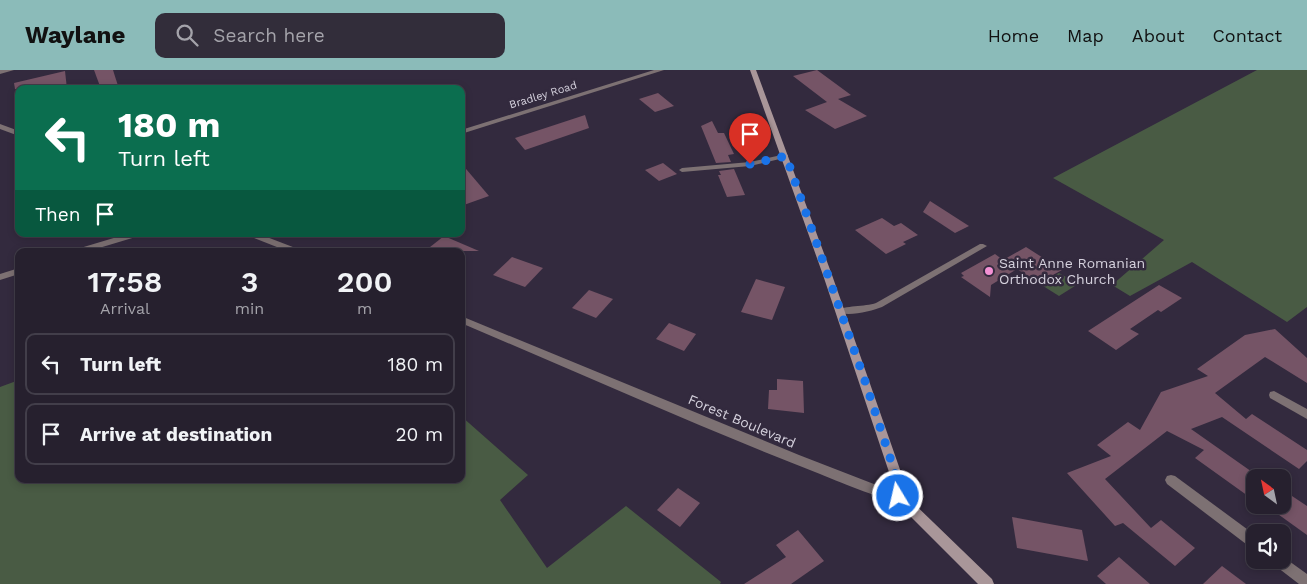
<!DOCTYPE html>
<style>
body{margin:0;font-family:"Work Sans",sans-serif;background:#322d3a;color:#f1f3f6;height:100vh;display:flex;flex-direction:column;font-size:19px;white-space:nowrap}
*{box-sizing:border-box;margin:0}
p{font-size:16px;color:#a4a3aa}
.icon{flex:none;width:28px;height:28px;fill:none;stroke:currentColor;stroke-width:2;stroke-linecap:round;stroke-linejoin:round}
.map{position:relative;flex:1;overflow:hidden}
.drawer{position:absolute;left:15px;top:178px;width:450px;height:235px;display:flex;flex-direction:column;background:#26202e;border-radius:10px;box-shadow:0 2px 8px #0003,0 0 0 1px #423e4a}
.drawer>*{flex:none}
.banner{position:absolute;left:15px;top:15px;width:450px;height:152px;border-radius:10px;box-shadow:0 2px 8px #0003,0 0 0 1px #423e4a;background:#0b6e4f;color:#fff;overflow:hidden}
.needle{width:32px;rotate:327deg}
.fabs{position:absolute;left:1246px;top:399px;display:grid;gap:10px}
.fabs a{display:grid;place-items:center;width:45px;height:45px;border-radius:10px;background:#26202e;box-shadow:0 2px 8px #0003,0 0 0 1px #423e4a;font-size:25px}
.pin{position:absolute;display:grid;place-items:center;width:42px;height:42px;color:#fff;margin:-51px -21px;border-radius:50% 50% 50% 0;rotate:-45deg;box-shadow:0 0 5px #0007}
.pin .icon{rotate:45deg}
.me{position:absolute;width:55px;margin:-28px;rotate:351deg;stroke-linejoin:round;filter:drop-shadow(0 0 4px #0008)}
.turn{display:flex;align-items:center;gap:18px;height:105px;padding:0 20px;font-size:22px}
.turn .icon{width:65px;height:65px;stroke-width:2.5}
.turn b{display:block;font-size:35px;line-height:42px}
.then{display:flex;align-items:center;height:48px;padding:0 20px;background:#0003;gap:10px;font-size:19px}
.eta{display:flex;justify-content:space-evenly;align-items:center;height:85px;text-align:center}
.eta b{font-size:30px;font-weight:600;line-height:35px}
ul{padding:0;list-style:none}
li{display:flex;align-items:center;gap:15px;height:62px;margin:0 10px 8px;padding:0 10px;border:2px solid #423e4a;border-radius:10px}
li div{flex:1}
li b{display:block;font-size:19px}
li em{font-style:normal}
header{display:flex;align-items:center;gap:30px;box-sizing:border-box;height:70px;padding:0 25px;background:#8bbbb9;color:#111}
header strong{font-size:24px}
nav{display:flex;gap:28px;margin-inline-start:auto;font-size:18px}
.search{width:350px;height:45px;background:#322d3a;display:flex;align-items:center;gap:12px;box-sizing:border-box;padding:0 18px;border-radius:10px;color:#a4a3aa;font-size:19px}
.map>svg:first-child{display:block}
.green{fill:#495b44}
.building{fill:#755466}
.lines{fill:none;stroke-linecap:round;stroke-linejoin:round}
.service{fill:#7d7173;fill-rule:evenodd}
.minor{fill:#7d7173;fill-rule:evenodd}
.tertiary{fill:#7d7173;fill-rule:evenodd}
.secondary{fill:#a99699;fill-rule:evenodd}
.route{stroke:#1a73e8;stroke-width:9;stroke-dasharray:0 16.2}
.poi-dot{fill:#f491d4;stroke:#332a3e;stroke-width:2}
.labels{text-anchor:middle;dominant-baseline:central;stroke-width:5;stroke-linejoin:round;paint-order:stroke}
.far-street-label{font-size:11px;fill:#d5d1dd;stroke:#332a3e}
.poi-label{font-size:14px;fill:#d5d1dd;stroke:#332a3e;text-anchor:start}
.street-label{font-size:14px;fill:#d5d1dd;stroke:#332a3e}
</style>
<header>
<strong>Waylane</strong>
<div class="search"><svg class="icon" aria-label="search" viewBox="0 0 24 24"><circle cx="10" cy="10" r="6"/><path d="M15 15l6 6"/></svg>Search here</div>
<nav><a>Home</a><a>Map</a><a>About</a><a>Contact</a></nav>
</header>
<div class="map">
<svg width="1307" height="514" viewBox="0 0 1307 514">
<rect width="100%" height="100%" fill="#332a3e"/>
<g class="green">
<polygon points="1257,0 1307,0 1307,237 1287,252 1192,192 1130,226 1112,215 1164,170 1053,108"/>
<polygon points="1059,203 1078,214 1059,226 1040,214"/>
<polygon points="19,310 19,409 461,409 461,346 528,405 500,430 547,498 626,436 721,512 720,514 0,514 0,317"/>
</g>
<g class="building">
<polygon points="94,0 113,0 119,19 101,19"/>
<polygon points="817,0 851,25 838,29 867,46 835,59 805,40 827,32 793,6"/>
<polygon points="65,1 67,19 15,19 14,13"/>
<polygon points="658,23 674,36 655,42 639,29"/>
<polygon points="585,45 589,58 525,80 515,68"/>
<polygon points="712,51 718,63 724,63 734,84 728,85 731,92 716,93 701,56"/>
<polygon points="461,93 489,126 461,136"/>
<polygon points="663,93 677,104 659,111 645,100"/>
<polygon points="734,99 745,125 727,127 718,105 721,105 719,101"/>
<polygon points="930,131 969,156 955,163 923,142"/>
<polygon points="882,148 894,156 901,153 918,165 903,172 906,174 886,184 855,160"/>
<polygon points="444,166 479,181 425,181"/>
<polygon points="1026,177 1062,200 1042,211 1032,205 1029,207 1017,199 991,215 990,227 961,207 964,206 961,203 995,184 1003,190"/>
<polygon points="512,187 543,198 525,217 493,205"/>
<polygon points="756,209 785,217 772,250 741,242"/>
<polygon points="1159,215 1182,228 1161,242 1158,240 1130,259 1139,264 1116,280 1088,261"/>
<polygon points="589,220 613,229 596,248 572,238"/>
<polygon points="669,253 696,264 684,281 656,269"/>
<polygon points="1275,259 1307,288 1307,313 1265,287 1215,323 1246,349 1252,344 1307,380 1307,391 1299,399 1222,347 1191,359 1255,404 1255,431 1195,388 1204,380 1167,361 1105,409 1151,458 1161,450 1195,478 1175,496 1123,453 1115,456 1067,403 1111,386 1097,375 1128,352 1140,360 1161,322 1208,306 1197,299 1245,265"/>
<polygon points="777,309 803,311 804,343 768,339 769,320 777,320"/>
<polygon points="678,418 700,433 680,457 657,440"/>
<polygon points="1292,426 1307,436 1307,465 1275,442"/>
<polygon points="1012,447 1082,460 1088,491 1017,478"/>
<polygon points="798,460 824,491 791,514 744,514 786,487 776,475"/>
<polygon points="1119,487 1150,514 1106,514 1097,506"/>
<polygon points="1222,496 1246,514 1203,514"/>
</g>
<g class="lines">
<g class="service">
<polygon points="786,84 788,85 788,87 750,96 682,102 679,100 682,98 750,92"/>
<path d="M 980,174 L 983,174 L 987,176 L 882,237 C 872,241 845,248 837,241 C 844,235 865,237 876,233 Z"/>
</g>
<g class="minor">
<polygon points="0,0 14,0 0,4"/>
<polygon points="0,54 19,61 19,66 0,59"/>
<polygon points="248,164 259,164 298,179 299,181 287,181 249,166"/>
<path d="M 461,246 L 799,385 L 879,416 L 902,422 L 904,426 L 902,430 C 890,434 835,410 820,404 C 699,357 581,304 461,253 Z"/>
<polygon points="1274,321 1307,339 1307,349 1270,328 1269,325 1270,322"/>
<polygon points="1171,405 1175,406 1255,465 1255,479 1250,477 1167,414 1165,410 1167,406"/>
<polygon points="1282,486 1307,504 1307,514 1299,514 1273,494 1271,490 1282,490"/>
</g>
<g class="tertiary">
<polygon points="654,0 664,0 461,64 461,60"/>
<polygon points="127,164 140,164 139,166 89,181 76,181 77,179"/>
<polygon points="19,198 19,204 0,210 0,204"/>
</g>
<polygon class="secondary" points="750,0 756,0 832,205 904,411 904,424 992,509 994,514 978,514 894,430 892,426 892,411 823,205"/>
</g>
<g class="lines">
<polyline class="route" points="750,94 786,86 864,308 898,412 898,426"/>
</g>
<circle class="poi-dot" cx="989" cy="201" r="5"/>
<g class="labels">
<g class="far-street-label">
<text transform="translate(543 25) rotate(-17)">Bradley Road</text>
</g>
<g class="poi-label">
<text x="999" y="193">Saint Anne Romanian<tspan x="999" dy="16">Orthodox Church</tspan></text>
</g>
<g class="street-label">
<text transform="translate(742 351) rotate(23)">Forest Boulevard</text>
</g>
</g>
</svg>
<div class="fabs">
<a><svg class="needle" viewBox="-14 -14 28 28"><path d="M0-13l5 13h-10z" fill="#e53935"/><path d="M0 13l5-13h-10z" fill="#a4a3aa"/></svg></a>
<a><svg class="icon" aria-label="sound" viewBox="0 0 24 24"><path d="M4 9h4l5-4v14l-5-4H4zM17 9q2 3 0 6"/></svg></a>
</div>
<div class="pin" style="left:750px;top:94px;background:#d93025"><svg class="icon" aria-label="arrive" viewBox="0 0 24 24"><path d="M6 21V4h12l-3 4 3 4H6"/></svg></div>
<svg class="me" style="left:898px;top:426px" viewBox="-20 -20 40 40"><circle r="17" fill="#1a73e8" stroke="#fff" stroke-width="3"/><path d="M0-11L8 9 0 5-8 9z" fill="#fff"/></svg>
<div class="banner">
<div class="turn"><svg class="icon" aria-label="left" viewBox="0 0 24 24"><path d="M17 20v-9H6M10 6l-5 5 5 5"/></svg><div><b>180 m</b>Turn left</div></div>
<div class="then">Then<svg class="icon" aria-label="arrive" viewBox="0 0 24 24"><path d="M6 21V4h12l-3 4 3 4H6"/></svg></div>
</div>
<section class="drawer">
<div class="eta">
<div><b>17:58</b><p>Arrival</p></div>
<div><b>3</b><p>min</p></div>
<div><b>200</b><p>m</p></div>
</div>
<ul>
<li><svg class="icon" aria-label="left" viewBox="0 0 24 24"><path d="M17 20v-9H6M10 6l-5 5 5 5"/></svg><div><b>Turn left</b></div><em>180 m</em></li>
<li><svg class="icon" aria-label="arrive" viewBox="0 0 24 24"><path d="M6 21V4h12l-3 4 3 4H6"/></svg><div><b>Arrive at destination</b></div><em>20 m</em></li>
</ul>
</section>
</div>
